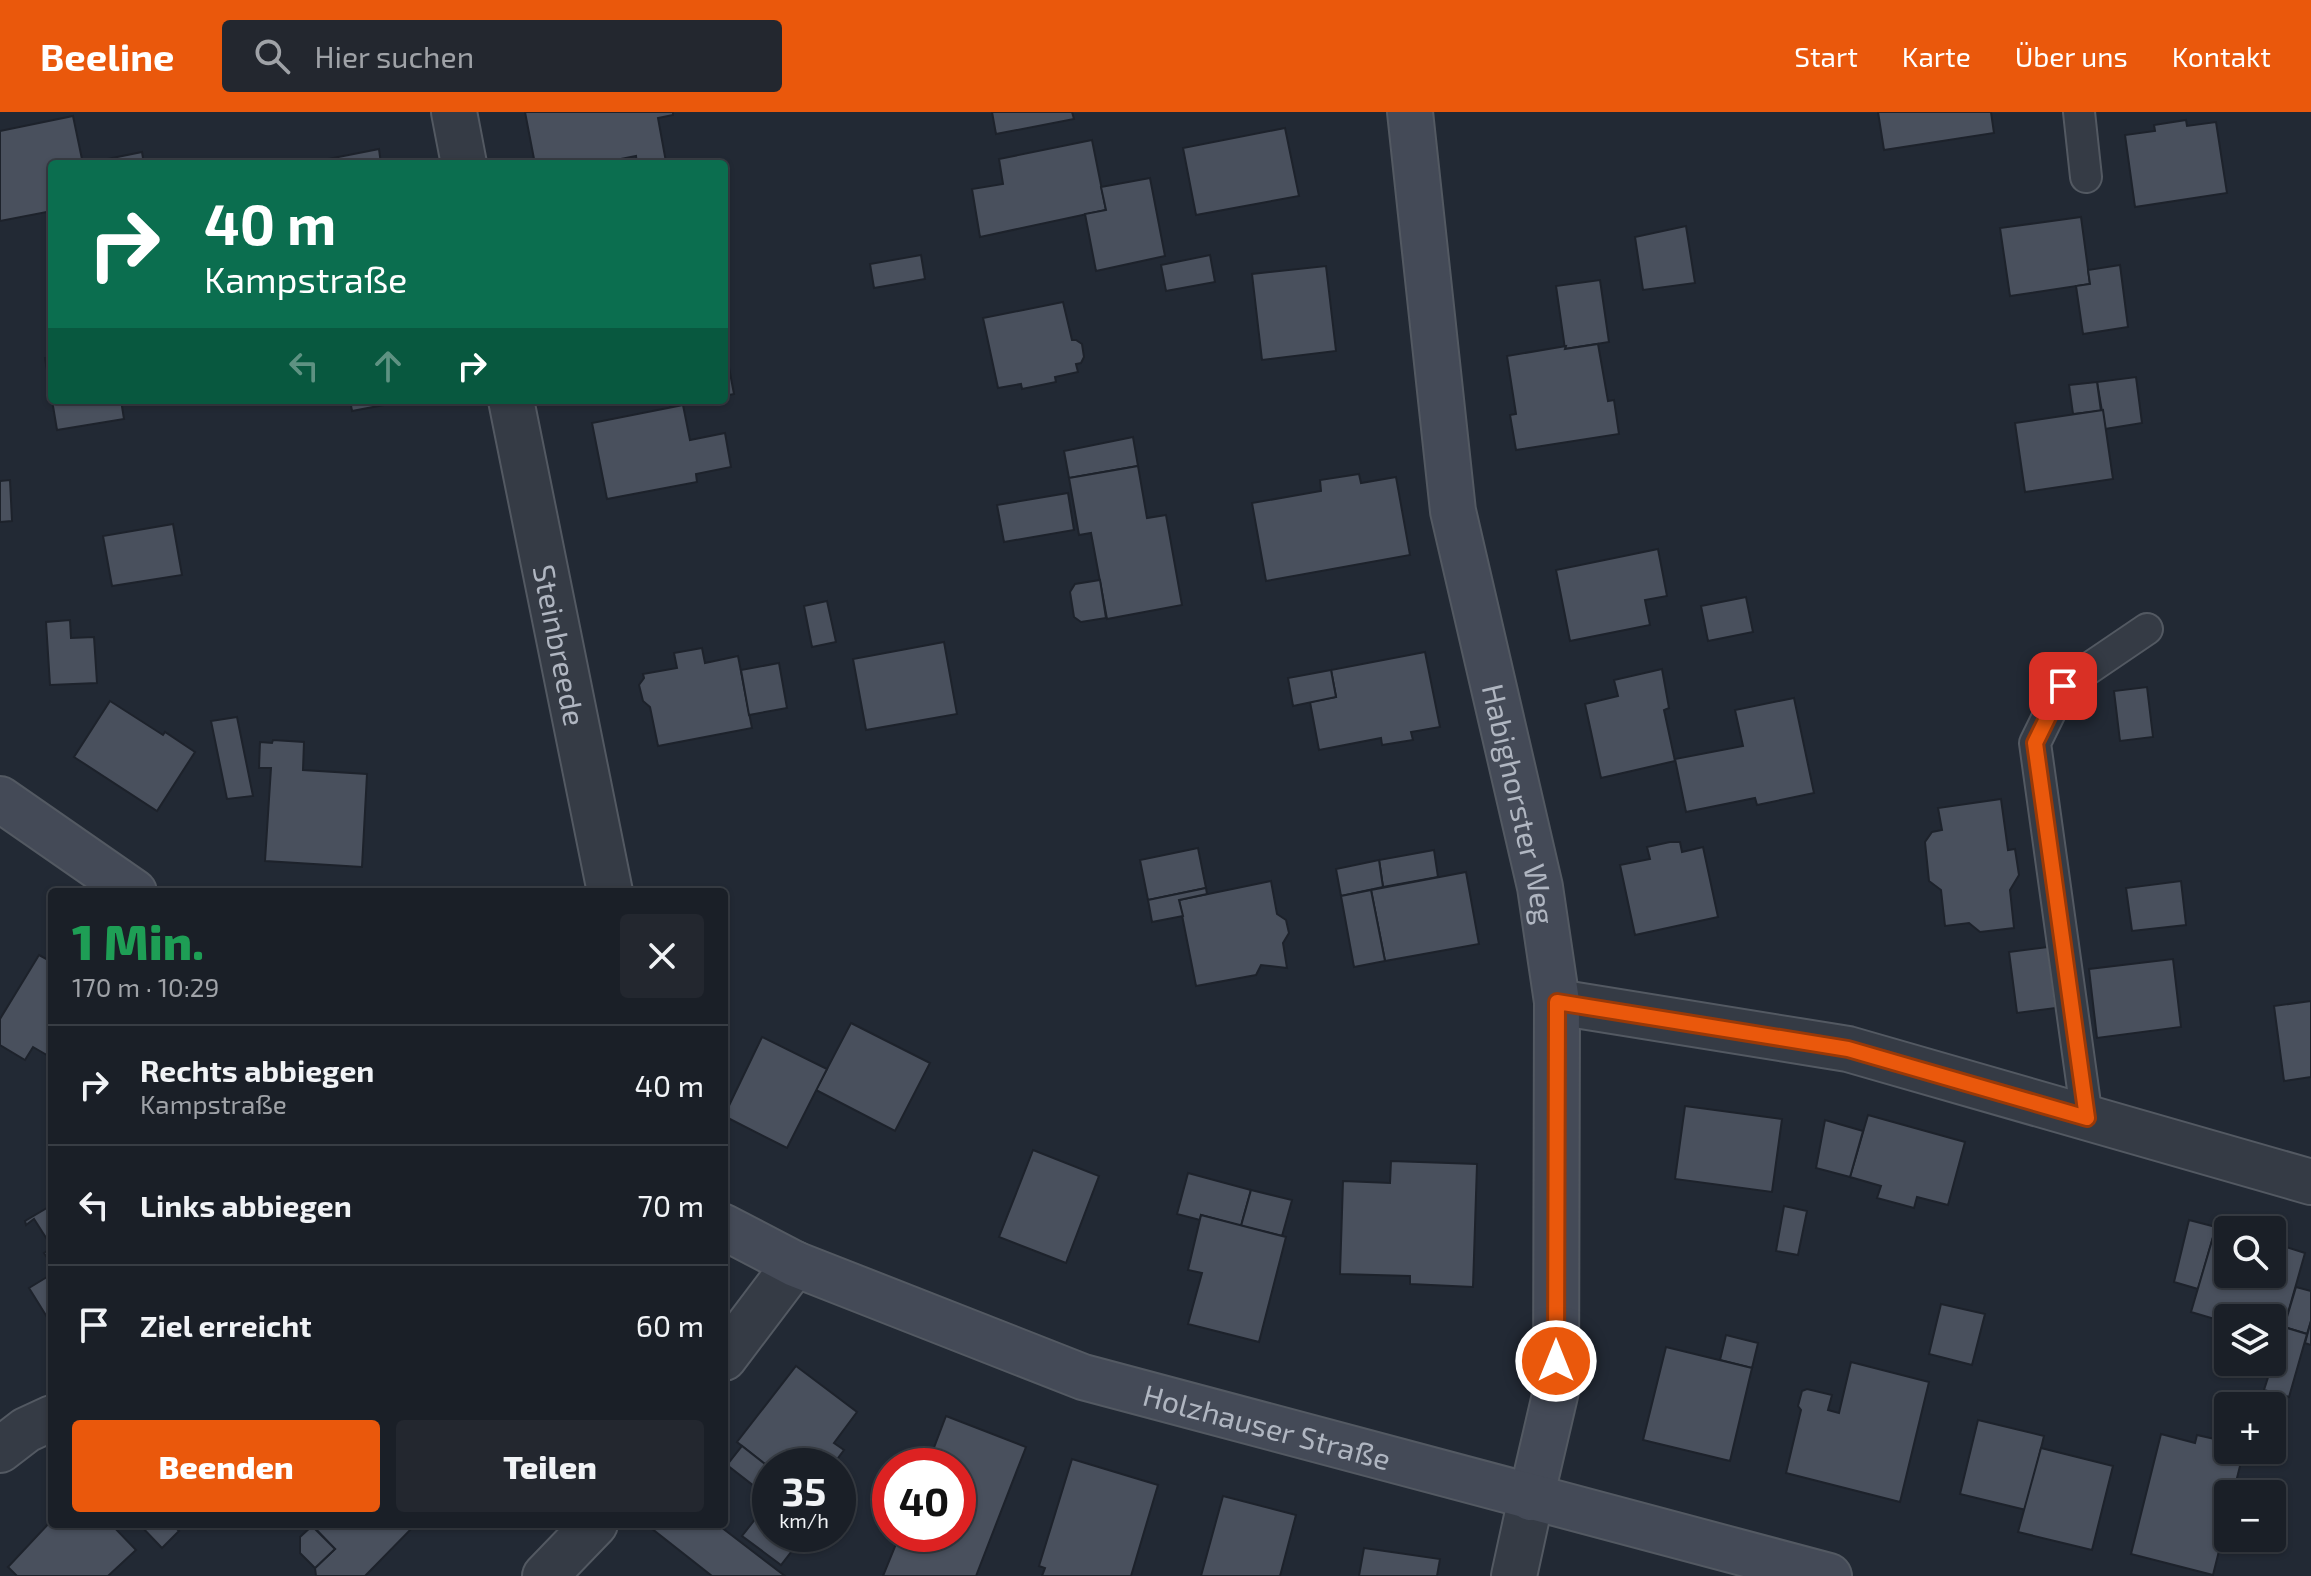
<!DOCTYPE html>
<html lang="de">
<meta charset="utf-8">
<style>
body{margin:0;font-family:"Exo 2",sans-serif;background:#23272f;color:#f1f3f6;height:100vh;display:flex;flex-direction:column;font-size:30px;white-space:nowrap}
*{box-sizing:border-box;margin:0}
p{font-size:26px;color:#9fa2a7}
.icon{flex:none;width:44px;height:44px;fill:none;stroke:currentColor;stroke-width:2;stroke-linecap:round;stroke-linejoin:round}
.map{position:relative;flex:1;overflow:hidden}
.details{position:absolute;left:48px;top:776px;width:680px;height:640px;display:flex;flex-direction:column;background:#1a1f27;border-radius:8px;box-shadow:0 2px 6px #0004,0 0 0 2px #383d44}
.details>*{flex:none}
.hud{position:absolute;left:48px;top:48px;width:680px;height:244px;border-radius:8px;box-shadow:0 2px 6px #0004,0 0 0 2px #383d44;background:#0b6e4f;color:#fff;overflow:hidden}
.controls{position:absolute;left:2214px;top:1104px;display:grid;gap:16px}
.controls a{display:grid;place-items:center;width:72px;height:72px;border-radius:8px;background:#1a1f27;box-shadow:0 2px 6px #0004,0 0 0 2px #383d44;font-size:40px}
.speed{position:absolute;left:752px;top:1336px;display:flex;gap:16px;font-size:40px;font-weight:700;text-align:center}
.speed>*{display:grid;place-content:center;width:104px;height:104px;border-radius:50%;background:#1a1f27;box-shadow:0 2px 6px #0004,0 0 0 2px #383d44;line-height:1}
.speed small{font-size:20px;font-weight:400}
.speed .limit{border:12px solid #d22;background:#fff;color:#111}
.pin{position:absolute;display:grid;place-items:center;width:68px;height:68px;color:#fff;margin:-34px;border-radius:16px;box-shadow:0 4px 12px #0006}
.me{position:absolute;width:88px;margin:-44px;rotate:0deg;stroke-linejoin:round;filter:drop-shadow(0 0 6px #0008)}
.turn{display:flex;align-items:center;gap:28px;height:168px;padding:0 24px;font-size:36px}
.turn .icon{width:104px;height:104px;stroke-width:2.5}
.turn b{display:block;font-size:56px;line-height:68px}
.lanes{display:flex;align-items:center;height:76px;padding:0 24px;background:#0003;justify-content:center;gap:40px;direction:ltr}
.lanes .off{opacity:.35}
.round{display:grid;place-items:center;flex:none;width:84px;height:84px;border-radius:8px;background:#23272f}
.head{display:flex;align-items:center;justify-content:space-between;height:136px;padding:0 24px}
h1{font-size:48px;font-weight:800;line-height:60px;color:#1e9e55}
.button{display:flex;gap:16px;margin-top:auto;padding:16px 24px}
.button a{flex:1;height:92px;border-radius:8px;background:#ea580c;color:#fff;font-size:32px;font-weight:800;line-height:92px;text-align:center}
.button a+a{background:#23272f;color:#f1f3f6}
ul{padding:0;list-style:none}
li{display:flex;align-items:center;gap:24px;height:120px;padding:0 24px;border-top:2px solid #383d44}
li div{flex:1}
li b{display:block;font-size:30px}
li em{font-style:normal}
header{display:flex;align-items:center;gap:48px;box-sizing:border-box;height:112px;padding:0 40px;background:#ea580c;color:#fff}
header strong{font-size:38px}
nav{display:flex;gap:44px;margin-inline-start:auto;font-size:28px}
.search{width:560px;height:72px;background:#23272f;display:flex;align-items:center;gap:20px;box-sizing:border-box;padding:0 28px;border-radius:8px;color:#9fa2a7;font-size:30px}
.map>svg:first-child{display:block}
.building{fill:#49505d;stroke:#1d222b;stroke-width:2}
.lines{fill:none;stroke-linecap:round;stroke-linejoin:round}
.lane-casing{stroke:#535962;stroke-width:34}
.street-casing{stroke:#535962;stroke-width:48}
.secondary-casing{stroke:#535962;stroke-width:48}
.lane{stroke:#353b45;stroke-width:30}
.street{stroke:#353b45;stroke-width:44}
.secondary{stroke:#444a57;stroke-width:44}
.route-casing{stroke:#983908;stroke-width:20}
.route{stroke:#ea580c;stroke-width:14}
.labels{text-anchor:middle;dominant-baseline:central;stroke-width:8;stroke-linejoin:round;paint-order:stroke}
.street-label{font-size:30px;fill:#b0b6c1;stroke:#1b2029}
</style>
<header>
<strong>Beeline</strong>
<div class="search"><svg class="icon" aria-label="search" viewBox="0 0 24 24"><circle cx="10" cy="10" r="6"/><path d="M15 15l6 6"/></svg>Hier suchen</div>
<nav><a>Start</a><a>Karte</a><a>Über uns</a><a>Kontakt</a></nav>
</header>
<div class="map">
<svg width="2311" height="1464" viewBox="0 0 2311 1464">
<rect width="100%" height="100%" fill="#222934"/>
<g class="building">
<polygon points="525,0 673,0 673,3 658,6 666,50 637,52 636,44 596,52 535,52"/>
<polygon points="992,0 1072,0 1074,7 996,22"/>
<polygon points="1878,0 1991,0 1994,21 1884,38"/>
<polygon points="73,4 83,52 52,52 52,99 0,109 0,19"/>
<polygon points="2186,8 2187,14 2216,10 2227,81 2135,95 2125,23 2155,19 2154,13"/>
<polygon points="1285,16 1299,84 1196,103 1183,36"/>
<polygon points="1092,28 1106,98 980,125 972,77 1003,72 999,47"/>
<polygon points="379,37 381,52 303,52"/>
<polygon points="142,40 144,52 83,52"/>
<polygon points="1150,66 1165,144 1096,159 1085,102 1106,98 1101,75"/>
<polygon points="2081,105 2090,172 2010,184 2000,116"/>
<polygon points="1686,114 1695,171 1643,178 1635,125"/>
<polygon points="921,143 925,167 874,176 870,152"/>
<polygon points="1210,143 1215,170 1166,179 1161,153"/>
<polygon points="2120,153 2128,215 2083,222 2076,174 2090,172 2088,158"/>
<polygon points="1326,154 1336,239 1262,248 1252,162"/>
<polygon points="1600,168 1609,230 1565,237 1556,174"/>
<polygon points="1063,190 1072,228 1076,228 1082,232 1084,245 1081,251 1076,252 1078,260 1055,265 1056,270 1022,277 1021,272 998,276 983,206"/>
<polygon points="724,229 734,282 724,284"/>
<polygon points="1598,232 1608,289 1614,288 1619,322 1516,338 1510,303 1516,302 1507,244 1566,234 1565,237"/>
<polygon points="52,245 52,288 121,288 124,307 57,318 45,246"/>
<polygon points="2136,265 2142,311 2105,317 2097,270"/>
<polygon points="2097,270 2101,299 2073,302 2069,273"/>
<polygon points="350,288 410,288 352,299"/>
<polygon points="669,288 703,288 670,294"/>
<polygon points="683,293 690,328 725,321 731,355 696,362 697,370 607,387 592,311"/>
<polygon points="2103,298 2113,367 2025,380 2015,311"/>
<polygon points="1133,325 1138,354 1069,366 1064,339"/>
<polygon points="1138,354 1147,406 1166,403 1182,493 1107,507 1091,421 1079,423 1069,366"/>
<polygon points="1359,362 1361,371 1396,365 1410,443 1266,469 1252,391 1321,379 1320,368"/>
<polygon points="10,368 12,409 0,410 0,369"/>
<polygon points="1068,381 1074,418 1004,430 997,393"/>
<polygon points="173,412 182,463 112,474 103,424"/>
<polygon points="1658,437 1667,484 1645,488 1650,513 1570,529 1556,458"/>
<polygon points="1100,468 1106,506 1081,510 1074,505 1070,480 1075,472"/>
<polygon points="1746,485 1753,520 1708,529 1701,494"/>
<polygon points="827,489 836,530 812,535 804,494"/>
<polygon points="70,508 71,526 94,525 97,571 50,573 46,510"/>
<polygon points="944,530 957,602 866,618 853,547"/>
<polygon points="702,536 705,551 738,544 752,616 658,634 650,595 643,589 639,573 644,566 643,562 677,556 674,541"/>
<polygon points="1425,540 1440,615 1411,620 1413,628 1382,633 1381,626 1319,638 1310,590 1336,585 1331,558"/>
<polygon points="779,551 787,596 749,603 741,558"/>
<polygon points="1662,557 1669,596 1664,598 1675,649 1601,666 1585,592 1618,584 1614,568"/>
<polygon points="1331,558 1336,585 1293,594 1288,566"/>
<polygon points="2147,575 2153,625 2120,629 2114,579"/>
<polygon points="1794,586 1814,681 1757,693 1755,686 1686,700 1675,647 1743,634 1735,598"/>
<polygon points="110,589 163,623 165,620 195,640 157,699 74,645"/>
<polygon points="237,605 253,684 227,687 211,609"/>
<polygon points="273,628 304,630 303,658 367,662 362,755 265,749 271,656 259,656 260,630 272,631"/>
<polygon points="2001,687 2008,738 2015,737 2019,763 2010,778 2014,816 1980,820 1969,811 1945,814 1941,778 1929,769 1925,730 1932,720 1942,718 1938,696"/>
<polygon points="1670,730 1680,730 1682,740 1703,735 1718,805 1635,823 1620,753 1650,747 1647,735"/>
<polygon points="1198,736 1206,776 1148,788 1140,748"/>
<polygon points="1434,738 1438,765 1383,775 1379,748"/>
<polygon points="1379,748 1383,775 1341,784 1336,757"/>
<polygon points="1466,760 1479,832 1385,849 1371,778"/>
<polygon points="1271,769 1277,802 1286,808 1289,821 1283,831 1287,856 1261,853 1256,863 1196,874 1179,788"/>
<polygon points="2181,769 2186,813 2132,819 2126,776"/>
<polygon points="1206,776 1207,782 1179,788 1183,804 1152,810 1148,788"/>
<polygon points="1371,778 1385,849 1354,855 1341,784"/>
<polygon points="2048,835 2056,896 2017,901 2009,840"/>
<polygon points="39,843 52,850 52,946 33,935 25,948 0,933 0,907"/>
<polygon points="2173,847 2181,915 2097,926 2089,857"/>
<polygon points="2311,889 2311,965 2284,969 2274,894"/>
<polygon points="851,911 930,951 895,1019 816,978"/>
<polygon points="762,925 827,957 787,1036 724,1004"/>
<polygon points="1685,994 1782,1007 1772,1080 1675,1067"/>
<polygon points="1868,1003 1965,1030 1948,1093 1917,1085 1914,1096 1877,1086 1881,1074 1850,1065"/>
<polygon points="1825,1008 1863,1019 1850,1065 1816,1056"/>
<polygon points="1033,1038 1099,1064 1066,1151 999,1125"/>
<polygon points="1391,1049 1477,1052 1473,1175 1410,1172 1410,1164 1340,1162 1343,1069 1390,1071"/>
<polygon points="1188,1061 1251,1078 1241,1114 1201,1103 1200,1108 1177,1102"/>
<polygon points="1251,1078 1292,1088 1282,1124 1241,1114"/>
<polygon points="52,1093 52,1135 34,1107 26,1113 25,1109"/>
<polygon points="1784,1094 1807,1099 1798,1143 1776,1139"/>
<polygon points="1201,1103 1286,1125 1259,1230 1188,1212 1202,1161 1188,1158"/>
<polygon points="2189,1108 2216,1115 2198,1177 2174,1170"/>
<polygon points="2260,1111 2287,1120 2283,1134 2305,1141 2281,1226 2272,1223 2272,1206 2228,1206 2228,1211 2191,1200 2216,1115 2228,1119 2228,1162 2272,1162 2272,1118 2258,1118"/>
<polygon points="52,1136 52,1153 44,1141"/>
<polygon points="52,1162 52,1213 29,1176"/>
<polygon points="2296,1175 2311,1179 2311,1209 2307,1222 2284,1215"/>
<polygon points="1941,1192 1985,1202 1972,1253 1929,1242"/>
<polygon points="2311,1209 2311,1233 2305,1231"/>
<polygon points="2284,1215 2307,1222 2289,1285 2264,1278"/>
<polygon points="1726,1223 1758,1231 1752,1256 1720,1248"/>
<polygon points="1666,1235 1752,1256 1730,1349 1643,1328"/>
<polygon points="1851,1250 1929,1270 1900,1390 1786,1361 1801,1298 1798,1294 1802,1279 1807,1277 1832,1283 1828,1298 1839,1301"/>
<polygon points="796,1254 857,1300 834,1331 844,1338 832,1354 770,1356 737,1330"/>
<polygon points="946,1304 1026,1335 976,1464 883,1464 900,1422 958,1422 958,1354 927,1354"/>
<polygon points="1978,1308 2044,1324 2026,1398 1960,1382"/>
<polygon points="2161,1322 2195,1331 2197,1323 2228,1330 2228,1338 2244,1338 2233,1382 2228,1382 2228,1403 2213,1463 2131,1442"/>
<polygon points="742,1334 770,1356 770,1379 767,1384 727,1353"/>
<polygon points="2041,1336 2113,1354 2092,1438 2018,1420"/>
<polygon points="1072,1347 1158,1373 1131,1464 1042,1464 1045,1456 1039,1454"/>
<polygon points="1223,1384 1296,1403 1280,1464 1201,1464"/>
<polygon points="770,1388 770,1422 805,1422 781,1453 742,1424"/>
<polygon points="52,1408 52,1412 111,1412 136,1438 108,1464 17,1464 8,1455"/>
<polygon points="139,1412 172,1412 179,1419 162,1436"/>
<polygon points="311,1412 416,1412 365,1464 316,1464 315,1456 335,1437"/>
<polygon points="654,1412 717,1412 785,1464 712,1464 651,1416"/>
<polygon points="312,1414 335,1437 315,1456 300,1441 300,1425"/>
<polygon points="1364,1436 1440,1447 1437,1464 1359,1464"/>
</g>
<g class="lines">
<defs>
<g id="lane">
<polyline points="2079,0 2086,65"/>
<polyline points="2087,1006 2035,631 2063,574 2147,517"/>
</g>
<g id="street">
<polyline points="454,0 464,52"/>
<path id="s1" d="M 511,288 L 610,780"/>
<polyline points="1557,890 1848,937 2311,1070"/>
<polyline points="724,1246 795,1152"/>
<polyline points="0,1338 26,1318 52,1306"/>
<polyline points="545,1464 595,1412"/>
<polyline points="1514,1464 1531,1386"/>
</g>
<g id="secondary">
<path id="s2" d="M 1410,0 L 1453,399 L 1540,775 L 1557,890 L 1556,1279 L 1531,1386"/>
<polyline points="0,687 134,780"/>
<path id="s3" d="M 724,1115 L 795,1152 L 1083,1265 L 1829,1464"/>
</g>
</defs>
<use href="#lane" class="lane-casing"/>
<use href="#street" class="street-casing"/>
<use href="#secondary" class="secondary-casing"/>
<use href="#lane" class="lane"/>
<use href="#street" class="street"/>
<use href="#secondary" class="secondary"/>
</g>
<g class="lines">
<defs>
<polyline id="route" points="1556,1249 1557,890 1848,937 2087,1006 2035,631 2063,574"/>
</defs>
<use href="#route" class="route-casing"/>
<use href="#route" class="route"/>
</g>
<g class="labels">
<g class="street-label">
<text stroke="none"><textPath href="#s1" startOffset="250">Steinbreede</textPath></text>
<text stroke="none"><textPath href="#s2" startOffset="702">Habighorster Weg</textPath></text>
<text stroke="none"><textPath href="#s3" startOffset="580">Holzhauser Straße</textPath></text>
</g>
</g>
</svg>
<div class="controls">
<a><svg class="icon" aria-label="search" viewBox="0 0 24 24"><circle cx="10" cy="10" r="6"/><path d="M15 15l6 6"/></svg></a>
<a><svg class="icon" aria-label="layers" viewBox="0 0 24 24"><path d="M12 4l9 5-9 5-9-5zM3 14l9 5 9-5"/></svg></a>
<a>+</a>
<a>−</a>
</div>
<div class="speed"><div>35<small>km/h</small></div><div class="limit">40</div></div>
<div class="pin" style="left:2063px;top:574px;background:#d93025"><svg class="icon" aria-label="arrive" viewBox="0 0 24 24"><path d="M6 21V4h12l-3 4 3 4H6"/></svg></div>
<svg class="me" style="left:1556px;top:1249px" viewBox="-20 -20 40 40"><circle r="17" fill="#ea580c" stroke="#fff" stroke-width="3"/><path d="M0-11L8 9 0 5-8 9z" fill="#fff"/></svg>
<div class="hud">
<div class="turn"><svg class="icon" aria-label="right" viewBox="0 0 24 24"><path d="M7 20v-9h11M14 6l5 5-5 5"/></svg><div><b>40 m</b>Kampstraße</div></div>
<div class="lanes"><svg class="icon off" aria-label="left" viewBox="0 0 24 24"><path d="M17 20v-9H6M10 6l-5 5 5 5"/></svg><svg class="icon off" aria-label="ahead" viewBox="0 0 24 24"><path d="M12 20V5M6 11l6-6 6 6"/></svg><svg class="icon" aria-label="right" viewBox="0 0 24 24"><path d="M7 20v-9h11M14 6l5 5-5 5"/></svg></div>
</div>
<section class="details">
<div class="head"><div><h1>1 Min.</h1><p>170 m · 10:29</p></div><a class="round"><svg class="icon" aria-label="close" viewBox="0 0 24 24"><path d="M6 6l12 12M18 6L6 18"/></svg></a></div>
<ul>
<li><svg class="icon" aria-label="right" viewBox="0 0 24 24"><path d="M7 20v-9h11M14 6l5 5-5 5"/></svg><div><b>Rechts abbiegen</b><p>Kampstraße</p></div><em>40 m</em></li>
<li><svg class="icon" aria-label="left" viewBox="0 0 24 24"><path d="M17 20v-9H6M10 6l-5 5 5 5"/></svg><div><b>Links abbiegen</b></div><em>70 m</em></li>
<li><svg class="icon" aria-label="arrive" viewBox="0 0 24 24"><path d="M6 21V4h12l-3 4 3 4H6"/></svg><div><b>Ziel erreicht</b></div><em>60 m</em></li>
</ul>
<div class="button"><a>Beenden</a><a>Teilen</a></div>
</section>
</div>
